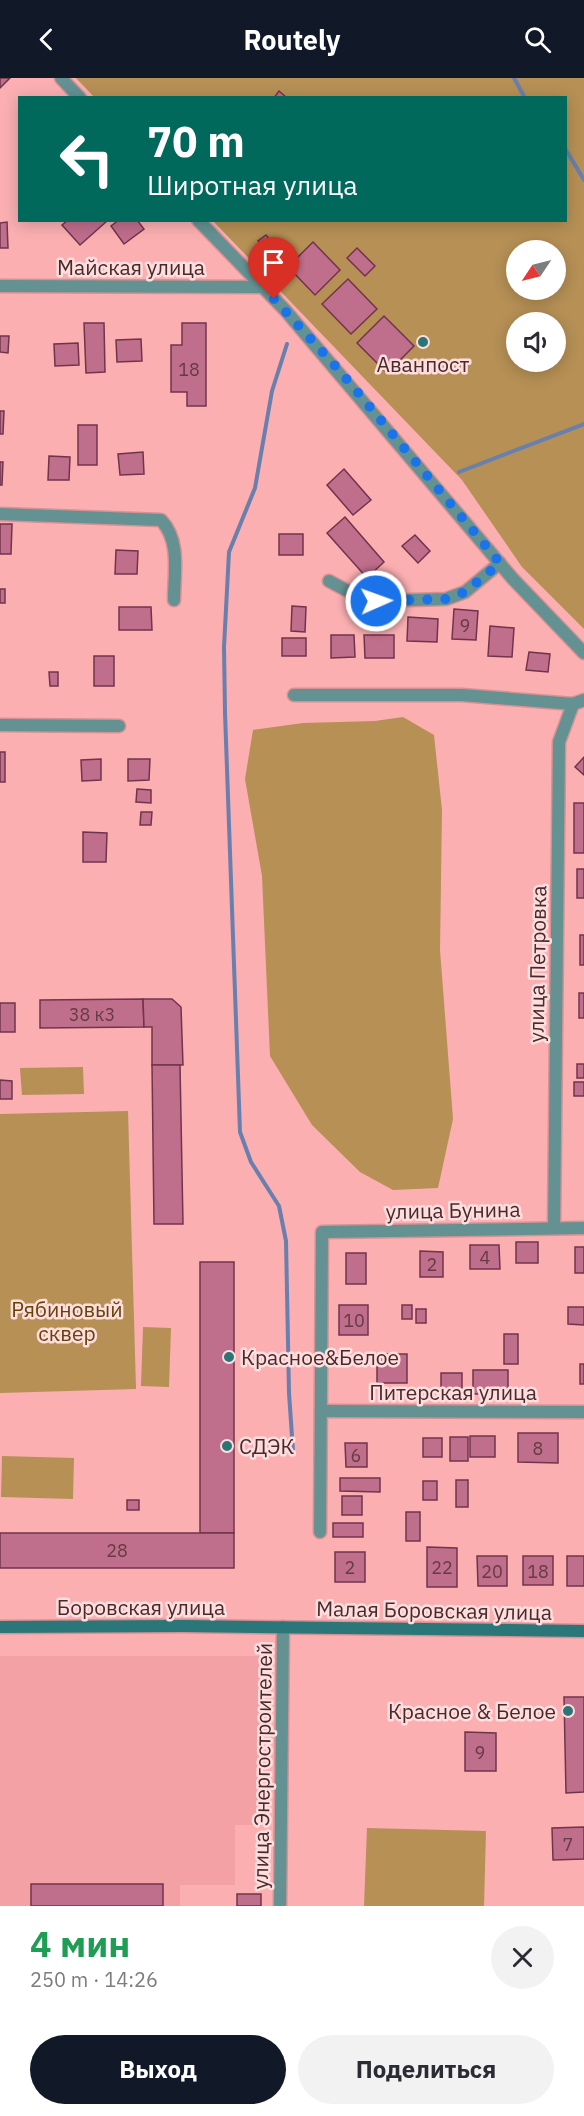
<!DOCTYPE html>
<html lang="ru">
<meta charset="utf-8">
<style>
body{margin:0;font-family:"IBM Plex Sans",sans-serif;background:#f2f2f3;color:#2b2b33;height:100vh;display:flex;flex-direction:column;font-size:22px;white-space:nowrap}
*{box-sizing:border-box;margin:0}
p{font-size:20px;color:#7c7c81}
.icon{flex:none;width:33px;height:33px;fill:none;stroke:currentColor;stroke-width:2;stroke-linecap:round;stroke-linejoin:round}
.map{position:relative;height:1828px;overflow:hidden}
.sheet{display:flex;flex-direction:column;background:#fff;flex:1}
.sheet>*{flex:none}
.banner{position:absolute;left:18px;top:18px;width:549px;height:126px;border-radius:0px;box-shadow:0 3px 15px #0003;background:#00695c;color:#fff;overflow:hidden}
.needle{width:39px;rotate:235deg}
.fabs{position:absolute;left:506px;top:162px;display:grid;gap:12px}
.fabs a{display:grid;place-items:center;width:60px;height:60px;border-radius:50%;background:#fff;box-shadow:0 3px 15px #0003;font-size:30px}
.pin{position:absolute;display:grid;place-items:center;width:51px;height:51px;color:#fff;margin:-62px -26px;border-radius:50% 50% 50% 0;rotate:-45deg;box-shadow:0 0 6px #0007}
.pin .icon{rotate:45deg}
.me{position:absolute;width:66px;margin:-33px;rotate:88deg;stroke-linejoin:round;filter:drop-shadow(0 0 4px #0008)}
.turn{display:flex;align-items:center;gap:21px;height:126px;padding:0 30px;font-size:27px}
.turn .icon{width:78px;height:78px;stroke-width:2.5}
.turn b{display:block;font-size:42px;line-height:51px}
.round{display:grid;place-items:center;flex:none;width:63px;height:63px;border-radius:32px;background:#f2f2f3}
.overview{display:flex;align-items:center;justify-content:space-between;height:102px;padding:0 30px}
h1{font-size:36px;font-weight:800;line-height:45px;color:#1e9e55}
.button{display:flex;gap:12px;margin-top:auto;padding:12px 30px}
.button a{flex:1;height:69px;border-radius:36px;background:#111827;color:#fff;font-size:24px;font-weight:800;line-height:69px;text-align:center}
.button a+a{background:#f2f2f3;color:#2b2b33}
header{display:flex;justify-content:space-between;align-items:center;height:78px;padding:0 30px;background:#111827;color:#fff;font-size:27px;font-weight:800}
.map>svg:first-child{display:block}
.built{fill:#f3a1a4}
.green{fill:#b69055;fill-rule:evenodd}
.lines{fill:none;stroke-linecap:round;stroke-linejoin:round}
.stream{stroke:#697fad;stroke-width:4}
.building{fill:#bf6e8b;stroke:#71344c;stroke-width:1.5}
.street-casing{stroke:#d49294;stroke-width:15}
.secondary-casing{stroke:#d49294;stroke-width:15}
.street{stroke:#649192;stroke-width:12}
.secondary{stroke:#2a7678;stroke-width:12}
.route{stroke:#1a73e8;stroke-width:10;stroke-dasharray:0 18}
.poi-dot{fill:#2b7577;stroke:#feddde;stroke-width:2}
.labels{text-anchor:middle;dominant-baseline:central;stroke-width:5;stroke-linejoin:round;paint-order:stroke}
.number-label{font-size:18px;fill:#663b43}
.street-label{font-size:21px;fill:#482a2b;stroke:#feddde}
.poi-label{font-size:21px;fill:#482a2b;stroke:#feddde;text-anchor:start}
.park-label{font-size:21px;fill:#644508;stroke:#feddde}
</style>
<header><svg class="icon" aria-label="back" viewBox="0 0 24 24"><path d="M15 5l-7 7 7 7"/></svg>Routely<svg class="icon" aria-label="search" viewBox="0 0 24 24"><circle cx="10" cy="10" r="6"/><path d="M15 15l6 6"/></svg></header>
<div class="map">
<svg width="584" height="1828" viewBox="0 0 584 1828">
<rect width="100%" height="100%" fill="#fbafb1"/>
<polygon class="built" points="0,1578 259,1578 260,1747 235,1747 235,1807 180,1807 180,1828 0,1828"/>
<g class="green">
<path d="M 76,0 L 584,0 L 584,551 L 522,489 L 462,402 L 213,143 L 566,142 L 566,20 L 95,20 ZM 516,172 L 555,172 L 555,212 L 516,212 ZM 516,244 L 555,244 L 555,284 L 516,284 Z"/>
<polygon points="403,639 434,657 442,732 440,872 453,1041 438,1110 393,1112 360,1094 312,1047 270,978 262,798 245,701 253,652 303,645 375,643"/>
<polygon points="83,989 84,1016 22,1017 20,990"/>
<polygon points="128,1033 136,1311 0,1315 0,1036"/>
<polygon points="143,1249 171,1250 169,1309 141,1308"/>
<polygon points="2,1378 74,1380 73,1421 1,1419"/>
<polygon points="367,1750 486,1753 484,1828 364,1828"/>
</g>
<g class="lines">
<g class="stream">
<polyline points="514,0 525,20"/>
<polyline points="566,72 584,102"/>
<polyline points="287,266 272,313 255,410 229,474 224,569 225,635 240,1054 251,1084 279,1128 286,1163 289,1315 293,1373"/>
<polyline points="459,394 584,346"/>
</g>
</g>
<g class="building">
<polygon points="0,0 10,0 0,10"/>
<polygon points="279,13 287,20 274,20"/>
<polygon points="68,142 106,142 107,143 80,167 62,147"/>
<polygon points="119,142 137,142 144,151 124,166 111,148"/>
<polygon points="7,144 8,170 0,170 0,145"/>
<polygon points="266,157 274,167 266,173 258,163"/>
<polygon points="313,164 340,192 315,217 290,191 298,183 296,181"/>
<polygon points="357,170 375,188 365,198 347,180"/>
<polygon points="348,201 377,231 351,256 322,226"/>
<polygon points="384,238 414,268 387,295 357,265"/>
<polygon points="84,245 104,245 105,294 86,295"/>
<polygon points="182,245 206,245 206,328 187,328 187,314 171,314 171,267 182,267"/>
<polygon points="0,258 9,258 8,275 0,274"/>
<polygon points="141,261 142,283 117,284 116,262"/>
<polygon points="78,265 79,287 55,288 54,266"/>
<polygon points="0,333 4,333 3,356 0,356"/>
<rect x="78" y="347" width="19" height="40"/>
<polygon points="143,374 144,396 120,397 118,376"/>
<polygon points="49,378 70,379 69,402 48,402"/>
<polygon points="0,384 3,384 2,407 0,407"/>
<polygon points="344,391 371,422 353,437 327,407"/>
<polygon points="345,439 384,484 367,500 327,455"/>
<polygon points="0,446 12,446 11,476 0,476"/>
<rect x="279" y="456" width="24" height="21"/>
<polygon points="415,457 430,473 418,485 402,468"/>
<polygon points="116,472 138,473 137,496 115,496"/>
<rect x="0" y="511" width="5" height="14"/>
<polygon points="292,528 306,529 305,554 291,553"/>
<polygon points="119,529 151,529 152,552 119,552"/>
<polygon points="454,531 478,533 476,562 452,561"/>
<polygon points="408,539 438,541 437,564 407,563"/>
<polygon points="490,548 514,550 512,579 488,578"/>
<polygon points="331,557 354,557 355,579 331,580"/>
<polygon points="364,557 394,557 394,580 365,580"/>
<rect x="282" y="560" width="24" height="18"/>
<polygon points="529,574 550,576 548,594 526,592"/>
<rect x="94" y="578" width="20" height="30"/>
<polygon points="49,594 58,594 58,608 50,608"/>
<rect x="0" y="674" width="5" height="30"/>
<polygon points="584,679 584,697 575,689"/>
<polygon points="101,681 101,702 82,703 81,682"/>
<polygon points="128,681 150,681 149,702 128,703"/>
<polygon points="137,711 151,712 151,725 136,724"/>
<rect x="574" y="725" width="10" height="50"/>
<polygon points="141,734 152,734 151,747 140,747"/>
<polygon points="83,754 107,755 106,784 83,784"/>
<rect x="577" y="791" width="7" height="29"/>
<rect x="580" y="857" width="4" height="30"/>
<rect x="579" y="915" width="5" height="25"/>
<polygon points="143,921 144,949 40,950 40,922"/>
<polygon points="143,921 172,921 181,929 183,987 152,987 152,949 144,949"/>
<rect x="0" y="925" width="15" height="29"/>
<rect x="577" y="986" width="7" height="14"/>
<polygon points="152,987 180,987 183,1146 154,1146"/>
<polygon points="0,1002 12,1003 12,1021 0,1021"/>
<rect x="574" y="1004" width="10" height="14"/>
<rect x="516" y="1164" width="22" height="21"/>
<polygon points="470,1167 499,1167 500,1191 470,1191"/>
<rect x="575" y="1169" width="9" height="26"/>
<polygon points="420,1173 443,1174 443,1199 420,1199"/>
<rect x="346" y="1175" width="20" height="31"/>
<rect x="200" y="1184" width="34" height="271"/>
<rect x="339" y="1227" width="29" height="30"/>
<rect x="402" y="1227" width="10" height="14"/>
<polygon points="568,1229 584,1229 584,1247 568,1246"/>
<rect x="416" y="1231" width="10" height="14"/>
<rect x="504" y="1256" width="14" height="30"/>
<rect x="377" y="1276" width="30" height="29"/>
<rect x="580" y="1286" width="4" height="20"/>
<rect x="473" y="1292" width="35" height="24"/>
<rect x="441" y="1295" width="21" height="17"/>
<polygon points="518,1355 558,1355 558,1385 518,1384"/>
<rect x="470" y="1358" width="25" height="21"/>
<rect x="450" y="1359" width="18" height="24"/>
<rect x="423" y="1360" width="19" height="19"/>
<polygon points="345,1365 367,1365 367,1389 346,1389"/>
<polygon points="340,1400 380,1400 380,1414 340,1413"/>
<rect x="456" y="1402" width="12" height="27"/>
<rect x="423" y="1403" width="14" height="19"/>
<rect x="342" y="1418" width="20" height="19"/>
<rect x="127" y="1422" width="12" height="10"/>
<rect x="406" y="1434" width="14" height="29"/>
<rect x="333" y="1445" width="30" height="14"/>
<rect x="0" y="1455" width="234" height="35"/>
<polygon points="427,1469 457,1470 457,1509 427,1509"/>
<rect x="335" y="1474" width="30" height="30"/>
<polygon points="477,1478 507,1478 507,1508 478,1508"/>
<rect x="523" y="1478" width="30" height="29"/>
<rect x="567" y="1478" width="17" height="30"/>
<polygon points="564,1619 584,1619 584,1714 566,1715"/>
<polygon points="465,1654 496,1655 496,1693 465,1693"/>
<polygon points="584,1749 584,1781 553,1782 552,1750"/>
<rect x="31" y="1806" width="132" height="22"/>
<rect x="237" y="1816" width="24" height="12"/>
</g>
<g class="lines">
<defs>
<g id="street">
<polyline points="61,0 80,20"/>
<polyline points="198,142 285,232 513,501 584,575"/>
<polyline points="0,208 263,209"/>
<path d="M 0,436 L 161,442 C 181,463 174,496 174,522"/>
<polyline points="329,503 359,519 376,523 446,521 465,514 500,485"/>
<polyline points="294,617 462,617 573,626 584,622"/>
<polyline points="0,647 119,648"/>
<polyline points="554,1150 559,664 573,626"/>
<polyline points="321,1333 584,1334"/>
<polyline points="320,1454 322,1154 584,1150"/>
<polyline points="280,1828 283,1549"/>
</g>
<polyline id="secondary" points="0,1549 183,1548 584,1553"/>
</defs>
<use href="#street" class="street-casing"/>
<use href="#secondary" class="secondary-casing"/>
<use href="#street" class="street"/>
<use href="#secondary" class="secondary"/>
</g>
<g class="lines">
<polyline class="route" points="274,221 339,292 500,485 465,514 446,521 376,523"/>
</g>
<g class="poi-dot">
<circle cx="423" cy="264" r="6"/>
<circle cx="229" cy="1279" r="6"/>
<circle cx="227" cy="1368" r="6"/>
<circle cx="568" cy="1633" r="6"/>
</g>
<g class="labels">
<g class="number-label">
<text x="189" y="291">18</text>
<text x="465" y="547">9</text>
<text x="92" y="936">38 к3</text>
<text x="485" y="1179">4</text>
<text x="432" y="1186">2</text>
<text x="354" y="1242">10</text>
<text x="538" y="1370">8</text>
<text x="356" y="1377">6</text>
<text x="117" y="1472">28</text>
<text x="350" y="1489">2</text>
<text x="442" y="1489">22</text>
<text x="492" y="1493">20</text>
<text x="538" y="1493">18</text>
<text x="480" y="1674">9</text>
<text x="568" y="1766">7</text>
</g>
<g class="street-label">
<text x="131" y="189">Майская улица</text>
<text transform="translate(537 886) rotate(-89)">улица Петровка</text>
<text transform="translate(453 1132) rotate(-1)">улица Бунина</text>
<text x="453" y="1314">Питерская улица</text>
<text x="141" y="1529">Боровская улица</text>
<text transform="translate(434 1532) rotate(1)">Малая Боровская улица</text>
<text transform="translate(262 1688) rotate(-89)">улица Энергостроителей</text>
</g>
<g class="poi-label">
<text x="423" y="286" text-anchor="middle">Аванпост</text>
<text x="241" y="1279">Красное&amp;Белое</text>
<text x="239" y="1368">СДЭК</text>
<text x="556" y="1633" text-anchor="end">Красное &amp; Белое</text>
</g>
<g class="park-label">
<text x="67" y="1231">Рябиновый<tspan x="67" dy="24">сквер</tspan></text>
</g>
</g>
</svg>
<div class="fabs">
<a><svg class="needle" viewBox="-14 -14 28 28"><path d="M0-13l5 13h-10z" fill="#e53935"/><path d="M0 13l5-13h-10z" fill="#7c7c81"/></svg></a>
<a><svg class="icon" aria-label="sound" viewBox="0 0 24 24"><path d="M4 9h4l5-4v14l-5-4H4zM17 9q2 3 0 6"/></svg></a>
</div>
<div class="pin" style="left:274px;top:221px;background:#d93025"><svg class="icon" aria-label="arrive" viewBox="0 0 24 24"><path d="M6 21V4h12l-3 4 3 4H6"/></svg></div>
<svg class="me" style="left:376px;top:523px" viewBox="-20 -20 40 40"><circle r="17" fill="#1a73e8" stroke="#fff" stroke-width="3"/><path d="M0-11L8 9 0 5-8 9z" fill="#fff"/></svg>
<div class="banner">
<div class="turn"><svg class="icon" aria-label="left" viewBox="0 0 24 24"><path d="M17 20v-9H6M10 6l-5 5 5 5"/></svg><div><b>70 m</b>Широтная улица</div></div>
</div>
</div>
<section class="sheet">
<div class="overview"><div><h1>4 мин</h1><p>250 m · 14:26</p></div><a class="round"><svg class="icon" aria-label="close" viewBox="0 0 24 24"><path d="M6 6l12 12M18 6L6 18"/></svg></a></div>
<div class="button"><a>Выход</a><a>Поделиться</a></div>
</section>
